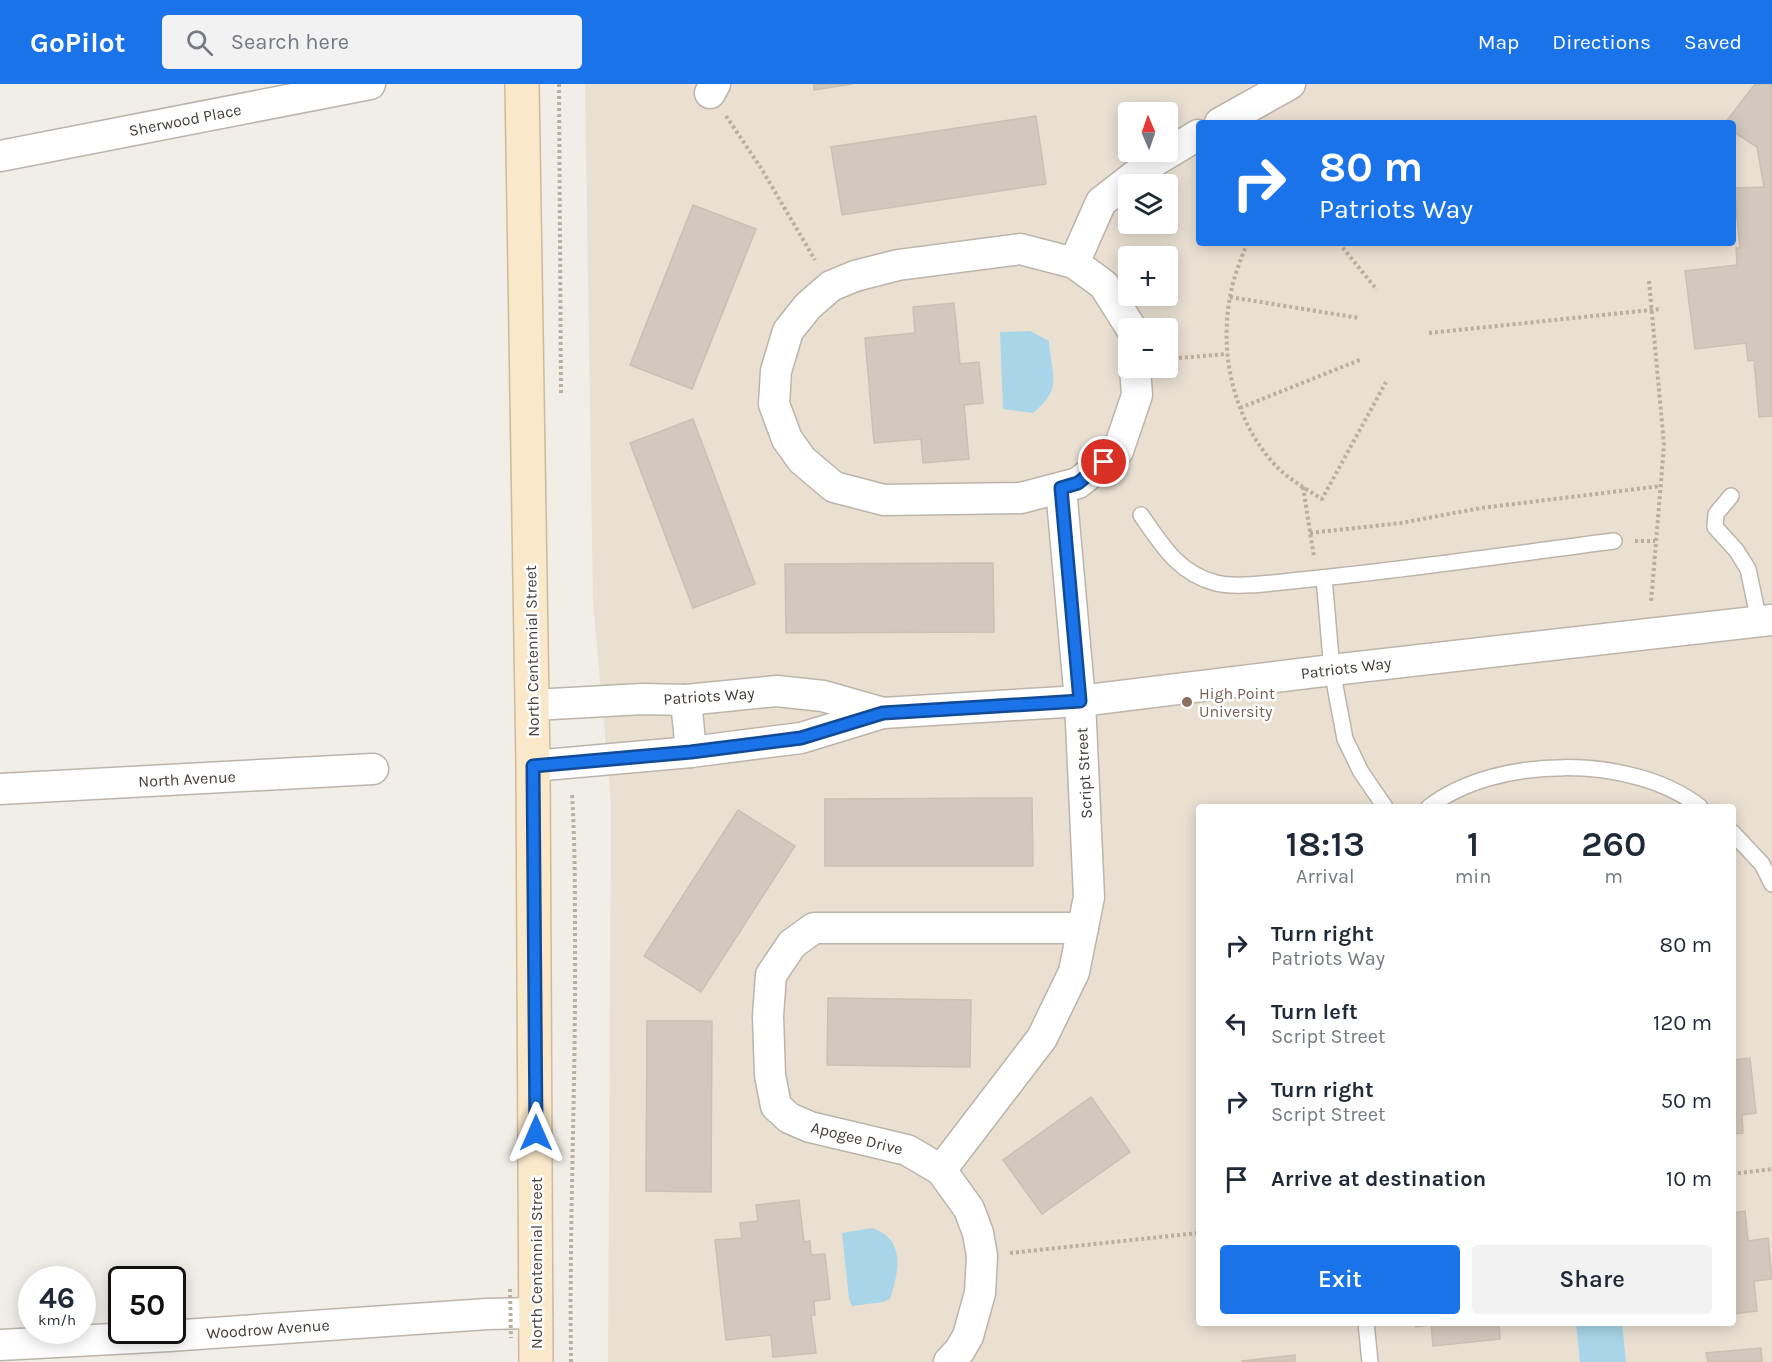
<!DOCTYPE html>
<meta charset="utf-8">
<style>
body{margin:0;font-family:Karla,sans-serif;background:#f2f2f3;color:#1f2937;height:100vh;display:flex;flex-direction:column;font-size:22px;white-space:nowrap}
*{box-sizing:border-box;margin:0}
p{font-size:20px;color:#747a83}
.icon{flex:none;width:33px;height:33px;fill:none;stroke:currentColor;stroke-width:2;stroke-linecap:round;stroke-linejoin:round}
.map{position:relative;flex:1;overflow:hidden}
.sheet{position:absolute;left:1196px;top:720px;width:540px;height:522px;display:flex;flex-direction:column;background:#fff;border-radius:6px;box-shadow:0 3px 15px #0003}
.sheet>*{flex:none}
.banner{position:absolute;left:1196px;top:36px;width:540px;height:126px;border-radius:6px;box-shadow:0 3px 15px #0003;background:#1a73e8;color:#fff;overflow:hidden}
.needle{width:39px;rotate:358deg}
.buttons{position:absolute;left:1118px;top:18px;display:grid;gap:12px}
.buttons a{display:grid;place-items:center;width:60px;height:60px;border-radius:6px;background:#fff;box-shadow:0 3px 15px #0003;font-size:30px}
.speed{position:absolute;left:18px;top:1182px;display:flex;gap:12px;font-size:30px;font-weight:700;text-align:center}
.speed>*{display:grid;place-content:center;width:78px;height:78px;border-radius:50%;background:#fff;box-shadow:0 3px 15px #0003;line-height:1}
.speed small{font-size:15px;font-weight:400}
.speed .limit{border:3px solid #111;border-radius:9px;background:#fff;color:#111}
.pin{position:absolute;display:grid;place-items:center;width:51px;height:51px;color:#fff;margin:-26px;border:3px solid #fff;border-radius:50%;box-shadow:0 2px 6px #0007}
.me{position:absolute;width:66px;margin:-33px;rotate:0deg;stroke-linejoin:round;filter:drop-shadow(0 0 4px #0008)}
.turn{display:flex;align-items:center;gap:21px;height:126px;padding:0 24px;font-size:27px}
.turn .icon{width:78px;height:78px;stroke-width:2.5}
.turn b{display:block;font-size:42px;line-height:51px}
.eta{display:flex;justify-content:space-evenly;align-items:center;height:102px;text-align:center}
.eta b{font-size:36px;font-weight:600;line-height:42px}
.action{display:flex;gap:12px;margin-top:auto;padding:12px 24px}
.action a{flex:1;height:69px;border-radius:6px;background:#1a73e8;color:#fff;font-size:24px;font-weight:600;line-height:69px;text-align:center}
.action a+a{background:#f2f2f3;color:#1f2937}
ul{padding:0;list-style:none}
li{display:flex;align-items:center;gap:18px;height:78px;padding:0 24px}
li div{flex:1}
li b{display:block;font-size:22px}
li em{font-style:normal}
header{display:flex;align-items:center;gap:36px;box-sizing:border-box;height:84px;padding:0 30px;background:#1a73e8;color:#fff}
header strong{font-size:28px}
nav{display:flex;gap:33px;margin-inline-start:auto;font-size:21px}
.search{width:420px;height:54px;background:#f2f2f3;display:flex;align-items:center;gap:15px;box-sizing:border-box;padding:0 21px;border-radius:6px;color:#747a83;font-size:22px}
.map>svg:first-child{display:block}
.education{fill:#e9e0d2;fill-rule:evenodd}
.water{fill:#a9d5e8}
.building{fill:#d2c8bd;stroke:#ccbfb1;stroke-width:1.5}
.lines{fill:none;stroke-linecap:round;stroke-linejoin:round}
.lane-casing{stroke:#bcb4aa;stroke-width:18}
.street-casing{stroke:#bcb4aa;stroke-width:33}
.secondary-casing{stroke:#ccba9b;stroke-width:36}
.path{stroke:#bcae9d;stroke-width:4;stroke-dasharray:3 3;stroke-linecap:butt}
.lane{stroke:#fff;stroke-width:15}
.street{stroke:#fff;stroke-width:30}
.secondary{stroke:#f9e8ca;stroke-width:33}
.path-bridge{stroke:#bcae9d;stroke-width:4;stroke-dasharray:3 3;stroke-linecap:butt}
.route-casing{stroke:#114b97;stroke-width:15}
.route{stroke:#1a73e8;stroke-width:10}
.education-dot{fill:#8d6e63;stroke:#fff;stroke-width:2}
.labels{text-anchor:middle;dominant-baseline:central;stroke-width:5;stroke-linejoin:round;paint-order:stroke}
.street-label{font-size:16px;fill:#443d37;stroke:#fff}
.education-label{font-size:16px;fill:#785e54;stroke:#fff;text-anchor:start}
</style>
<header>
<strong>GoPilot</strong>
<div class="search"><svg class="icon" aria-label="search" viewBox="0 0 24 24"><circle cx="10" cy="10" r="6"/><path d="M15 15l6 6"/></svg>Search here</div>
<nav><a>Map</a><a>Directions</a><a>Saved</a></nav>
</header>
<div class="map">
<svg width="1772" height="1278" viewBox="0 0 1772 1278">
<rect width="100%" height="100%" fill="#f1ede7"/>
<path class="education" d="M 585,0 L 1772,0 L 1772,1278 L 608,1278 L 611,719 L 593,518 ZM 1128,28 L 1167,28 L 1167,68 L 1128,68 ZM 1198,39 L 1732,39 L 1732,159 L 1198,159 ZM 1128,100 L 1167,100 L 1167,140 L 1128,140 ZM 1128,172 L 1167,172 L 1167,212 L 1128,212 ZM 1128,244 L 1167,244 L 1167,284 L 1128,284 ZM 1198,723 L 1732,723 L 1732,1239 L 1198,1239 Z"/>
<g class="water">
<path d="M 1030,247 L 1049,257 C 1051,293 1064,303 1033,329 L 1003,325 L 1000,248 Z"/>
<path d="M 872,1144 C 906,1155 899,1188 890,1215 L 883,1218 L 852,1222 L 849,1215 L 842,1149 Z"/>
<polygon points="1576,1239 1622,1239 1626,1278 1580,1278"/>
</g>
<g class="building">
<polygon points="814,0 853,0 814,6"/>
<polygon points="1755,0 1772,0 1772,332 1759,333 1754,276 1748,277 1746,259 1695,265 1685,187 1737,181 1736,164 1740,164 1734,104 1764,103 1757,63 1732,47 1732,39 1725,39"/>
<polygon points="1036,32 1046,100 842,131 831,63"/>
<polygon points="693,121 756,145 692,305 630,281"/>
<polygon points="954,219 960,280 979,278 983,319 964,321 969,375 923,379 921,355 874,359 865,254 915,249 913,223"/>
<polygon points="693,335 755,500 693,524 630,359"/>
<polygon points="993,479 994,548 786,549 785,480"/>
<polygon points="1032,714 1033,782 825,782 825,715"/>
<polygon points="738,726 795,762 701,908 644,872"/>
<polygon points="828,914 971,916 970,983 827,981"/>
<polygon points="647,937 712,937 711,1108 646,1107"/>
<polygon points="1732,958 1734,976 1750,974 1756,1029 1742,1031 1743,1049 1732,1050"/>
<polygon points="1091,1013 1130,1068 1042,1130 1003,1076"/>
<polygon points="799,1116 804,1158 810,1157 811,1171 825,1170 830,1215 814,1217 815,1231 811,1231 816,1269 773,1273 771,1251 726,1256 715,1156 742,1154 740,1139 758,1137 756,1121"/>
<polygon points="1745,1127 1748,1157 1768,1154 1772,1195 1754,1197 1757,1227 1732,1230 1732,1129"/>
<polygon points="1415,1239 1499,1239 1500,1255 1433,1262 1431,1241 1416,1243"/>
<polygon points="1761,1264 1762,1278 1708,1278 1706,1269"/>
<polygon points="1295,1271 1295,1278 1243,1278 1242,1277"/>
</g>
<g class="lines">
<defs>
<g id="lane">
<polyline points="1731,412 1716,430 1715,443 1736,466 1748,485 1759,537"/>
<path d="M 1141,431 C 1162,461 1178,489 1216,499 C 1238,505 1287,497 1311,495 C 1412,485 1513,470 1614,457"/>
<polyline points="1324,494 1332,586 1345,655 1361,688 1385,723"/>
<path d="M 1429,723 C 1496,671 1633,670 1700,723"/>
<polyline points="1732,748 1762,780 1772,800"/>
<polyline points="1366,1239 1370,1278"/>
</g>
<g id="street">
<polyline points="710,9 715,0"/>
<polyline points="1220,39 1290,0"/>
<polyline points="0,72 370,0"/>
<polyline points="1074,179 1101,118 1150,80 1198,51"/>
<polyline points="1131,244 1104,201 1074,179 1020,165 898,181 855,192 831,202 808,222 788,247 776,287 774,320 787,355 802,376 834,403 884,416 1021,414 1078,399 1118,367 1137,311 1135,284"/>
<polyline points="686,616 691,668"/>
<polyline points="533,621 643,615 686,616 777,607 823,612 883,629"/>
<polyline points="533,682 691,668 801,654 883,629 1080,617 1332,586 1772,536"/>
<polyline points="0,705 373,685"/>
<polyline points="941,1086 1042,954 1074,888 1089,813 1080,617 1061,404"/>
<polyline points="0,1261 169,1252 487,1230 537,1229"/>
<polyline points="949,1278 960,1266 968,1252 980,1209 982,1172 978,1149 969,1125 941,1086 907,1066 810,1043 789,1034 776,1022 770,991 768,932 771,891 792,860 814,844 1083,844"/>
</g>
<polyline id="secondary" points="522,0 533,682 536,1278"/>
</defs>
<use href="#lane" class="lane-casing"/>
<use href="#street" class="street-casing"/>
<use href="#secondary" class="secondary-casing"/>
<g class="path">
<polyline points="559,0 561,312"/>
<polyline points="726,32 761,84 815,176"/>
<path d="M 1248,159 C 1243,168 1240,178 1236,189 C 1215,253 1229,333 1277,383 C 1290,396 1306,405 1322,415 L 1386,298"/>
<polyline points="1339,159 1377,206"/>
<polyline points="1649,197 1664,361 1651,519"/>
<polyline points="1230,213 1359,234"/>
<polyline points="1429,249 1660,225"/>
<polyline points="1167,275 1227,270"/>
<polyline points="1240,324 1362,275"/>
<polyline points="1303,403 1314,473"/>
<polyline points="1310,449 1401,439 1481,424 1661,402"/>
<polyline points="1635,457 1655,457"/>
<polyline points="1732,1090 1772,1085"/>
<polyline points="1010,1169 1198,1149"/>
<path d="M 571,1278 C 569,1138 576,999 575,859 C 575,809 575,759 572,709"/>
</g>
<use href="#lane" class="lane"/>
<use href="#street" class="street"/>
<use href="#secondary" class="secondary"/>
<polyline class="path-bridge" points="510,1205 511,1254"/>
</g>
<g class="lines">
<defs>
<polyline id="route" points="536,1049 533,682 691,668 801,654 883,629 1080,617 1061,404 1078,399 1104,378"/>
</defs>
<use href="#route" class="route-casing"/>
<use href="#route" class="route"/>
</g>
<circle class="education-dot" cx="1187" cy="618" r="6"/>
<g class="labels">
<g class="street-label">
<text transform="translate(185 36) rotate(-11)">Sherwood Place</text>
<text transform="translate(532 567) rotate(-91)">North Centennial Street</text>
<text transform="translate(1346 584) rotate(-7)">Patriots Way</text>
<text transform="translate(709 612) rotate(-4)">Patriots Way</text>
<text transform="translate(1084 689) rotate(-93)">Script Street</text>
<text transform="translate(187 695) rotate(-3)">North Avenue</text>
<text transform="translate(857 1054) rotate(14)">Apogee Drive</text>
<text transform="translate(536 1179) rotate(-90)">North Centennial Street</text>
<text transform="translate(268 1245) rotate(-4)">Woodrow Avenue</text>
</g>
<g class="education-label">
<text x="1199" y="609">High Point<tspan x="1199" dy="18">University</tspan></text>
</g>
</g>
</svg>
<div class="buttons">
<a><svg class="needle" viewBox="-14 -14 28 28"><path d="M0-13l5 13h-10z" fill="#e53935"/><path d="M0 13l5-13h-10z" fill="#747a83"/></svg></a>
<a><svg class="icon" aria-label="layers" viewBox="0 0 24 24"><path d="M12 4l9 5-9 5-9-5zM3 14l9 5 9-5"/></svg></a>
<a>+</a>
<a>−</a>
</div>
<div class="speed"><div>46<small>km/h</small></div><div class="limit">50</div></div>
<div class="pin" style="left:1104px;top:378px;background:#d93025"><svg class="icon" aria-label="arrive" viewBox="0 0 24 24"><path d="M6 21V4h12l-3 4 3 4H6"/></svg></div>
<svg class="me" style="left:536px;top:1049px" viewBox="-20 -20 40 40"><path d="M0-17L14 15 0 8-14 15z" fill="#1a73e8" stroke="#fff" stroke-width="4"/></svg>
<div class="banner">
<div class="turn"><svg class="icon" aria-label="right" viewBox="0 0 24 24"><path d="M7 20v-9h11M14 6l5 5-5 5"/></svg><div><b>80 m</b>Patriots Way</div></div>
</div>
<section class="sheet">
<div class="eta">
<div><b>18:13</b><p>Arrival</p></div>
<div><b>1</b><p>min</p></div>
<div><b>260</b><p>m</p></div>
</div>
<ul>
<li><svg class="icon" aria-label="right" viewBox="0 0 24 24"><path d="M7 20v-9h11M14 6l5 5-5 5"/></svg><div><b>Turn right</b><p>Patriots Way</p></div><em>80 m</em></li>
<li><svg class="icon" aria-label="left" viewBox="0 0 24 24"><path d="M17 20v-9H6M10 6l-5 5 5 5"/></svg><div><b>Turn left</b><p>Script Street</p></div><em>120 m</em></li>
<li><svg class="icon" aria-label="right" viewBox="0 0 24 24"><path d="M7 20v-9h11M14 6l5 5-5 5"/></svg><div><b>Turn right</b><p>Script Street</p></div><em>50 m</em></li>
<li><svg class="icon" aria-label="arrive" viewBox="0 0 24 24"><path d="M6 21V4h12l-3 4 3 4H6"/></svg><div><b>Arrive at destination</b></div><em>10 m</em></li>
</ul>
<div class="action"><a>Exit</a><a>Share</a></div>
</section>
</div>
